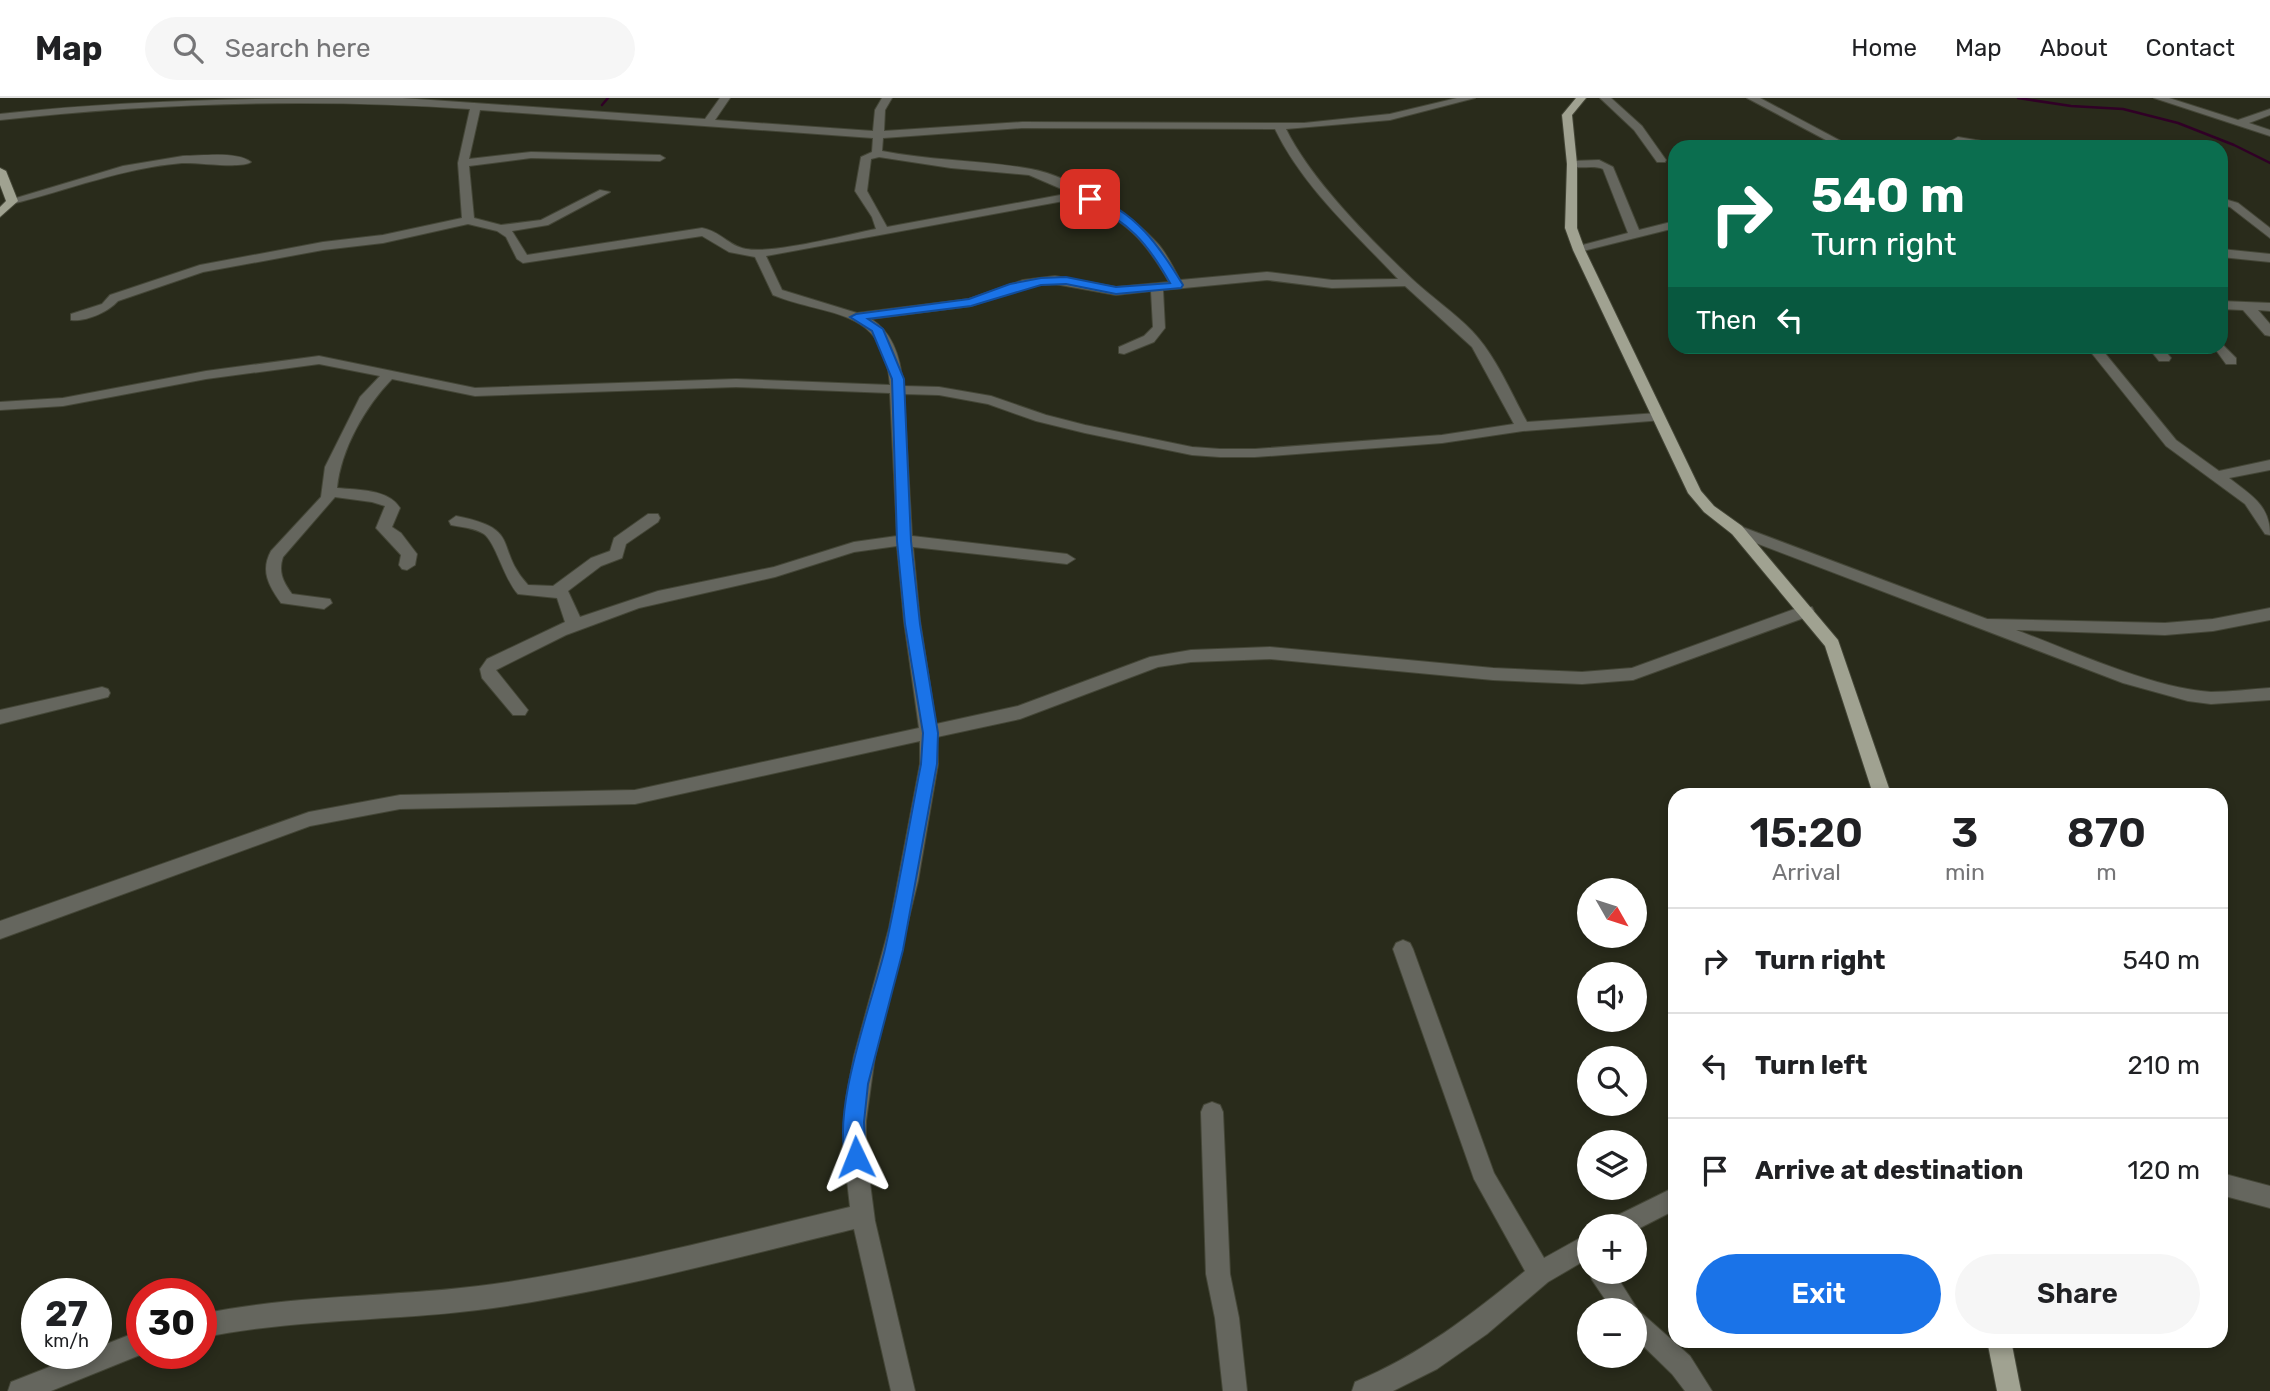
<!DOCTYPE html>
<meta charset="utf-8">
<style>
body{margin:0;font-family:Rubik,sans-serif;background:#f6f6f6;color:#202124;height:100vh;display:flex;flex-direction:column;font-size:26px;white-space:nowrap}
*{box-sizing:border-box;margin:0}
p{font-size:23px;color:#757577}
.icon{flex:none;width:38px;height:38px;fill:none;stroke:currentColor;stroke-width:2;stroke-linecap:round;stroke-linejoin:round}
.map{position:relative;flex:1;overflow:hidden}
.details{position:absolute;left:1668px;top:690px;width:560px;height:560px;display:flex;flex-direction:column;background:#fff;border-radius:21px;box-shadow:0 4px 10px #0003}
.details>*{flex:none}
.top-card{position:absolute;left:1668px;top:42px;width:560px;height:214px;border-radius:21px;box-shadow:0 4px 10px #0003;background:#0b6e4f;color:#fff;overflow:hidden}
.needle{width:46px;rotate:129deg}
.fabs{position:absolute;left:1577px;top:780px;display:grid;gap:14px}
.fabs a{display:grid;place-items:center;width:70px;height:70px;border-radius:50%;background:#fff;box-shadow:0 4px 10px #0003;font-size:35px}
.speed{position:absolute;left:21px;top:1180px;display:flex;gap:14px;font-size:35px;font-weight:700;text-align:center}
.speed>*{display:grid;place-content:center;width:91px;height:91px;border-radius:50%;background:#fff;box-shadow:0 4px 10px #0003;line-height:1}
.speed small{font-size:18px;font-weight:400}
.speed .limit{border:10px solid #d22;background:#fff;color:#111}
.pin{position:absolute;display:grid;place-items:center;width:60px;height:60px;color:#fff;margin:-30px;border-radius:14px;box-shadow:0 4px 10px #0006}
.me{position:absolute;width:77px;margin:-38px;rotate:358deg;stroke-linejoin:round;filter:drop-shadow(0 0 5px #0008)}
.turn{display:flex;align-items:center;gap:24px;height:147px;padding:0 28px;font-size:32px}
.turn .icon{width:91px;height:91px;stroke-width:2.5}
.turn b{display:block;font-size:49px;line-height:60px}
.then{display:flex;align-items:center;height:66px;padding:0 28px;background:#0003;gap:14px;font-size:26px}
.eta{display:flex;justify-content:space-evenly;align-items:center;height:119px;text-align:center}
.eta b{font-size:42px;font-weight:600;line-height:49px}
.button{display:flex;gap:14px;margin-top:auto;padding:14px 28px}
.button a{flex:1;height:80px;border-radius:42px;background:#1a73e8;color:#fff;font-size:28px;font-weight:600;line-height:80px;text-align:center}
.button a+a{background:#f6f6f6;color:#202124}
ul{padding:0;list-style:none}
li{display:flex;align-items:center;gap:21px;height:105px;padding:0 28px;border-top:2px solid #e0e0e0}
li div{flex:1}
li b{display:block;font-size:26px}
li em{font-style:normal}
header{display:flex;align-items:center;gap:42px;box-sizing:border-box;height:98px;padding:0 35px;background:#fff;border-bottom:2px solid #e0e0e0}
header strong{font-size:33px}
nav{display:flex;gap:38px;margin-inline-start:auto;font-size:24px}
.search{width:490px;height:63px;background:#f6f6f6;display:flex;align-items:center;gap:18px;box-sizing:border-box;padding:0 24px;border-radius:38px;color:#757577;font-size:26px}
.map>svg:first-child{display:block}
.lines{fill:none;stroke-linecap:round;stroke-linejoin:round}
.stream{stroke:#300026;stroke-width:2.5}
.minor-casing{stroke:#444637;stroke-width:2}
.major-casing{stroke:#444637;stroke-width:2}
.minor{fill:#65665e;fill-rule:evenodd}
.major{fill:#a0a291;fill-rule:evenodd}
.route{fill:#1a73e8;stroke:#114b97;stroke-width:2}
</style>
<header>
<strong>Map</strong>
<div class="search"><svg class="icon" aria-label="search" viewBox="0 0 24 24"><circle cx="10" cy="10" r="6"/><path d="M15 15l6 6"/></svg>Search here</div>
<nav><a>Home</a><a>Map</a><a>About</a><a>Contact</a></nav>
</header>
<div class="map">
<svg width="2270" height="1293" viewBox="0 0 2270 1293">
<rect width="100%" height="100%" fill="#292b1b"/>
<g class="lines">
<g class="stream">
<polyline points="2018,0 2071,8 2123,11 2178,25 2234,47 2270,65"/>
<polyline points="602,7 608,0"/>
</g>
<defs>
<g id="minor">
<path d="M 402,0 L 705,21 L 720,0 L 730,0 L 715,22 L 873,33 L 875,12 L 882,0 L 892,0 L 885,12 L 884,33 L 1022,24 L 1304,25 L 1390,16 L 1457,0 L 1475,0 L 1390,22 L 1286,31 C 1311,82 1370,141 1412,181 C 1431,199 1454,214 1472,233 C 1496,258 1511,295 1527,324 L 1658,315 L 1665,319 L 1663,322 L 1523,333 L 1442,345 L 1255,359 L 1220,359 L 1192,357 L 1085,335 L 1036,323 L 988,306 L 939,297 L 904,296 L 912,438 L 1067,456 L 1075,461 L 1067,466 L 913,449 L 920,523 L 936,626 L 1018,608 L 1150,559 L 1191,552 L 1270,549 L 1493,570 L 1582,574 L 1632,570 L 1800,509 L 1812,509 L 1814,513 L 1812,517 L 1633,582 L 1582,586 L 1493,582 L 1270,561 L 1191,564 L 1158,569 L 1020,621 L 937,639 L 938,666 L 918,783 L 875,958 L 866,1023 L 866,1055 L 875,1123 L 915,1293 L 891,1293 L 854,1131 C 739,1159 624,1190 507,1208 C 406,1224 301,1219 201,1240 L 201,1216 C 302,1195 406,1200 508,1184 C 623,1166 737,1136 850,1109 L 844,1055 L 846,1001 L 854,958 L 889,830 L 920,666 L 920,643 L 635,706 L 400,711 L 310,728 L 0,841 L 0,823 L 309,714 L 400,697 L 635,692 L 919,630 L 904,523 L 897,448 L 854,454 L 775,479 L 639,510 L 566,537 L 496,572 L 528,612 L 525,617 L 513,617 L 482,580 L 480,571 L 487,561 L 565,524 L 557,500 L 518,496 C 504,481 496,445 484,436 C 475,430 461,429 451,427 L 449,423 L 456,418 C 524,431 493,449 528,487 L 553,488 L 591,460 L 610,453 L 614,440 L 648,416 L 658,416 L 660,420 L 658,424 L 626,446 L 622,460 L 601,468 L 568,493 L 580,519 L 658,493 L 774,469 L 854,444 L 897,438 L 890,295 L 736,289 L 475,298 L 392,281 C 365,309 341,351 337,390 C 357,392 389,391 400,410 L 392,429 L 401,435 L 417,456 L 415,467 L 407,472 L 402,471 L 399,467 L 401,457 L 376,430 L 385,408 L 372,404 L 335,399 L 283,459 C 278,474 283,484 292,496 L 330,501 L 332,505 L 324,511 L 281,505 C 269,488 260,473 271,453 L 321,399 L 325,369 L 360,299 L 380,278 L 319,266 L 206,281 L 63,308 L 0,312 L 0,304 L 63,300 L 206,273 L 319,258 L 475,290 L 736,281 L 890,287 C 884,208 830,220 773,197 L 755,159 L 729,154 L 702,138 L 523,165 L 517,161 L 506,139 L 497,133 L 468,126 L 383,145 L 323,152 L 203,174 L 118,203 C 108,214 86,224 71,222 L 71,216 L 102,206 L 110,197 L 200,167 L 323,144 L 383,137 L 462,120 L 458,65 L 470,11 C 314,0 155,5 0,22 L 0,16 C 134,1 268,0 402,0 ZM 480,12 L 873,40 L 872,54 L 861,59 L 855,93 L 872,119 L 876,131 C 845,137 774,156 746,151 C 729,148 720,133 702,130 L 527,157 L 512,133 L 548,127 L 610,94 L 600,92 L 541,122 L 501,127 L 474,120 L 469,68 L 531,60 L 660,63 L 665,60 L 660,57 L 531,54 L 469,61 ZM 1022,30 L 1275,31 C 1303,89 1354,134 1398,181 L 1332,182 L 1267,174 L 1180,182 C 1174,171 1167,156 1158,146 C 1131,116 1071,78 1031,71 C 982,62 931,63 882,53 L 883,40 ZM 879,59 L 951,70 L 1029,77 L 1071,95 L 887,129 L 867,93 L 871,61 ZM 1080,100 C 1125,123 1144,140 1169,184 L 1116,189 L 1055,178 L 1023,182 L 969,201 L 857,215 L 782,192 L 766,158 ZM 1267,182 L 1332,190 L 1405,188 L 1472,249 L 1514,326 L 1442,337 L 1255,351 L 1220,351 L 1192,349 L 1085,327 L 1046,317 L 991,298 L 939,289 L 903,288 C 901,262 894,235 871,221 L 971,208 L 1029,188 L 1055,186 L 1116,197 L 1151,193 L 1153,229 L 1144,238 L 1119,249 L 1119,255 L 1124,256 L 1154,244 L 1165,230 L 1163,192 Z"/>
<polygon points="1600,0 1611,0 1642,28 1666,62 1665,64 1657,64 1634,32"/>
<polygon points="1747,0 1760,0 1852,49 1839,49"/>
<polygon points="2154,0 2169,0 2238,22 2270,11 2270,17 2249,25 2270,32 2270,38"/>
<polygon points="1958,39 1999,46 2004,49 1960,45 1954,49 1941,49"/>
<path d="M 183,58 C 203,58 236,53 251,64 C 242,71 197,64 182,65 C 123,70 68,92 12,106 L 6,103 L 123,68 Z"/>
<path d="M 1599,62 L 1613,69 L 1639,132 L 1675,123 L 1675,130 L 1575,155 L 1575,149 L 1628,135 L 1603,71 C 1592,66 1577,73 1567,66 L 1572,63 Z"/>
<polygon points="2221,100 2238,105 2270,130 2270,140 2230,109 2221,107"/>
<polygon points="2221,151 2270,156 2270,164 2221,159"/>
<polygon points="2221,203 2270,205 2270,213 2258,212 2270,226 2270,238 2265,237 2243,212 2221,211"/>
<polygon points="2221,245 2236,260 2236,266 2226,266 2213,248 2221,248"/>
<path d="M 2086,248 L 2099,248 L 2176,342 L 2219,373 L 2270,362 L 2270,372 L 2229,380 C 2251,397 2270,407 2270,437 L 2265,436 L 2245,406 L 2166,348 Z"/>
<polygon points="2147,248 2161,248 2171,260 2169,263 2159,263"/>
<path d="M 1737,427 L 1987,521 L 2165,525 L 2213,521 L 2270,510 L 2270,522 L 2213,533 L 2165,537 L 2016,532 C 2070,552 2154,591 2211,594 C 2230,594 2251,591 2270,590 L 2270,602 L 2211,606 L 2188,603 L 2123,585 L 1732,436 L 1729,432 Z"/>
<polygon points="102,589 108,591 110,595 108,599 0,626 0,612"/>
<path d="M 1403,842 L 1410,845 L 1413,851 L 1494,1075 L 1544,1160 L 1589,1135 L 1589,1160 L 1548,1184 L 1487,1236 L 1437,1271 L 1393,1293 L 1352,1293 L 1355,1284 C 1420,1257 1471,1217 1525,1173 L 1474,1081 L 1393,851 L 1396,845 Z"/>
<polygon points="1212,1004 1220,1007 1223,1014 1230,1176 1239,1220 1247,1293 1223,1293 1215,1220 1206,1176 1201,1014 1204,1007"/>
<polygon points="2221,1075 2270,1088 2270,1110 2221,1097"/>
<polygon points="1675,1089 1675,1112 1634,1133 1634,1129 1607,1129 1610,1121"/>
<polygon points="1589,1172 1614,1174 1638,1212 1690,1258 1712,1293 1685,1293 1672,1276 1634,1239 1634,1213 1613,1213 1592,1182"/>
<polygon points="142,1232 142,1255 145,1255 51,1293 8,1293 11,1284 85,1255 96,1255 96,1250"/>
</g>
<g id="major">
<polygon points="1576,0 1586,0 1572,17 1577,66 1577,130 1585,152 1701,393 1714,408 1742,428 1838,542 1891,696 1873,696 1825,548 1732,436 1704,414 1688,395 1573,152 1565,130 1567,66 1562,17"/>
<polygon points="0,70 6,73 18,103 0,119 0,109 6,103 0,87"/>
<polygon points="1987,1242 2011,1242 2021,1293 1997,1293"/>
</g>
</defs>
<use href="#minor" class="minor-casing"/>
<use href="#major" class="major-casing"/>
<use href="#minor" class="minor"/>
<use href="#major" class="major"/>
</g>
<path class="route" d="M 1090,98 C 1135,112 1160,149 1183,187 L 1181,190 L 1116,196 L 1066,186 L 1041,187 L 971,208 L 868,221 L 883,231 L 904,281 L 911,443 L 920,526 L 938,635 L 937,666 L 903,852 L 868,986 L 864,1024 L 866,1059 L 863,1066 L 856,1069 L 848,1066 C 828,1018 873,902 885,851 C 899,789 909,727 921,666 L 923,635 L 905,526 L 897,443 L 892,281 L 872,233 L 850,219 L 856,216 L 969,201 L 1010,186 L 1041,180 L 1066,179 L 1116,189 L 1170,185 C 1147,144 1129,124 1086,104 L 1086,99 Z"/>
</svg>
<div class="fabs">
<a><svg class="needle" viewBox="-14 -14 28 28"><path d="M0-13l5 13h-10z" fill="#e53935"/><path d="M0 13l5-13h-10z" fill="#757577"/></svg></a>
<a><svg class="icon" aria-label="sound" viewBox="0 0 24 24"><path d="M4 9h4l5-4v14l-5-4H4zM17 9q2 3 0 6"/></svg></a>
<a><svg class="icon" aria-label="search" viewBox="0 0 24 24"><circle cx="10" cy="10" r="6"/><path d="M15 15l6 6"/></svg></a>
<a><svg class="icon" aria-label="layers" viewBox="0 0 24 24"><path d="M12 4l9 5-9 5-9-5zM3 14l9 5 9-5"/></svg></a>
<a>+</a>
<a>−</a>
</div>
<div class="speed"><div>27<small>km/h</small></div><div class="limit">30</div></div>
<div class="pin" style="left:1090px;top:101px;background:#d93025"><svg class="icon" aria-label="arrive" viewBox="0 0 24 24"><path d="M6 21V4h12l-3 4 3 4H6"/></svg></div>
<svg class="me" style="left:856px;top:1059px" viewBox="-20 -20 40 40"><path d="M0-17L14 15 0 8-14 15z" fill="#1a73e8" stroke="#fff" stroke-width="4"/></svg>
<div class="top-card">
<div class="turn"><svg class="icon" aria-label="right" viewBox="0 0 24 24"><path d="M7 20v-9h11M14 6l5 5-5 5"/></svg><div><b>540 m</b>Turn right</div></div>
<div class="then">Then<svg class="icon" aria-label="left" viewBox="0 0 24 24"><path d="M17 20v-9H6M10 6l-5 5 5 5"/></svg></div>
</div>
<section class="details">
<div class="eta">
<div><b>15:20</b><p>Arrival</p></div>
<div><b>3</b><p>min</p></div>
<div><b>870</b><p>m</p></div>
</div>
<ul>
<li><svg class="icon" aria-label="right" viewBox="0 0 24 24"><path d="M7 20v-9h11M14 6l5 5-5 5"/></svg><div><b>Turn right</b></div><em>540 m</em></li>
<li><svg class="icon" aria-label="left" viewBox="0 0 24 24"><path d="M17 20v-9H6M10 6l-5 5 5 5"/></svg><div><b>Turn left</b></div><em>210 m</em></li>
<li><svg class="icon" aria-label="arrive" viewBox="0 0 24 24"><path d="M6 21V4h12l-3 4 3 4H6"/></svg><div><b>Arrive at destination</b></div><em>120 m</em></li>
</ul>
<div class="button"><a>Exit</a><a>Share</a></div>
</section>
</div>
